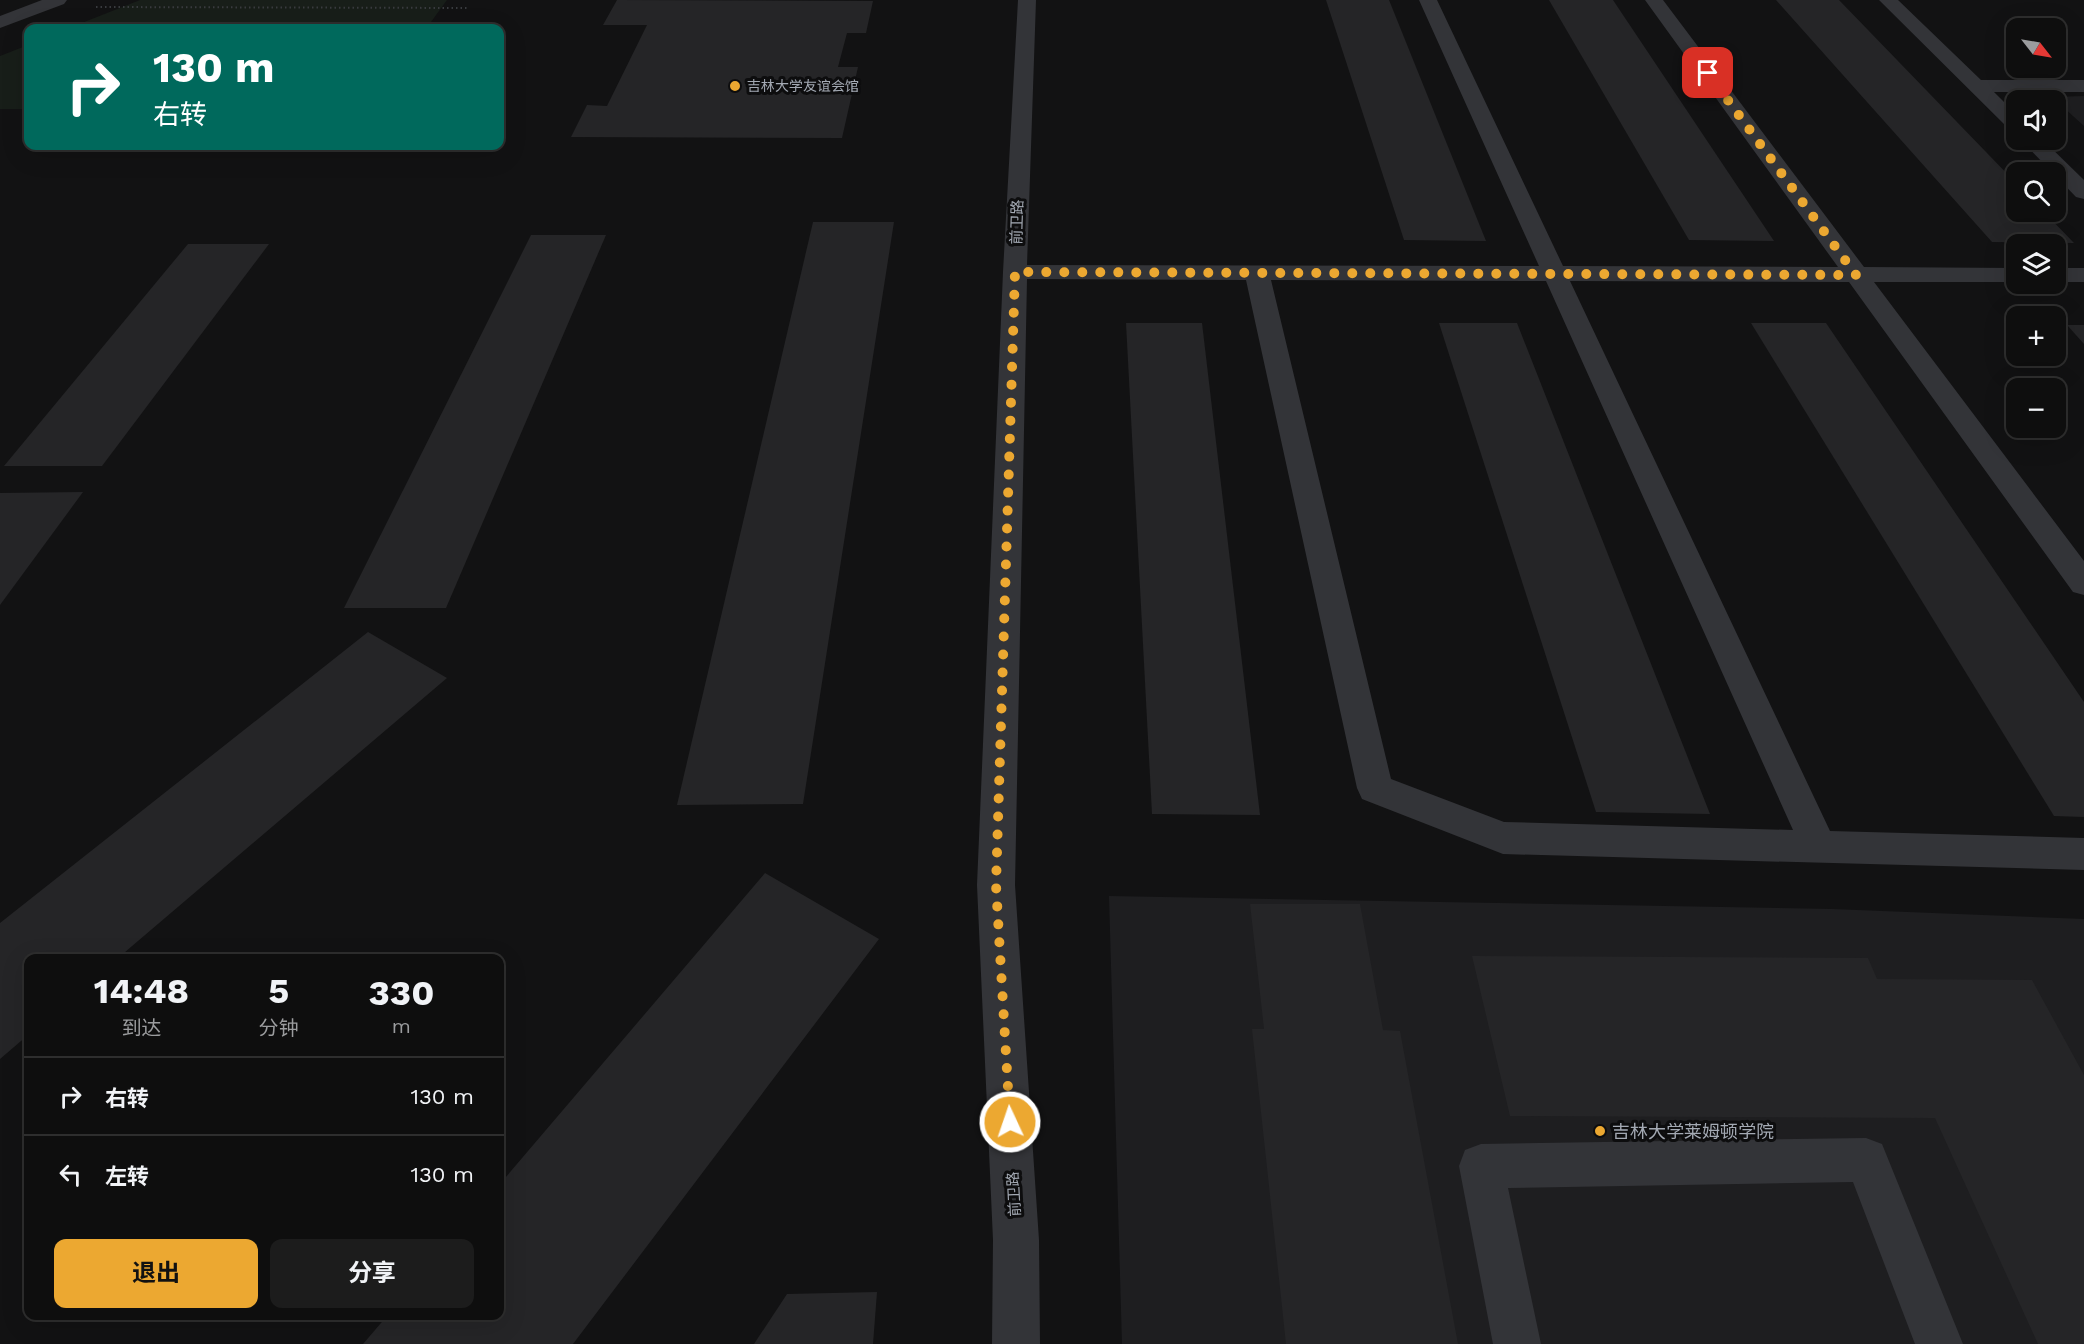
<!DOCTYPE html>
<html lang="zh">
<meta charset="utf-8">
<style>
body{margin:0;font-family:"Work Sans","Noto Sans SC",sans-serif;background:#1c1c1c;color:#f1f3f6;height:100vh;display:flex;flex-direction:column;font-size:22px;white-space:nowrap}
*{box-sizing:border-box;margin:0}
p{font-size:20px;color:#9b9c9e}
.icon{flex:none;width:33px;height:33px;fill:none;stroke:currentColor;stroke-width:2;stroke-linecap:round;stroke-linejoin:round}
.map{position:relative;flex:1;overflow:hidden}
.drawer{position:absolute;left:24px;top:954px;width:480px;height:366px;display:flex;flex-direction:column;background:#0e0e0e;border-radius:12px;box-shadow:0 6px 24px #0002,0 0 0 2px #2e2e2e}
.drawer>*{flex:none}
.top-card{position:absolute;left:24px;top:24px;width:480px;height:126px;border-radius:12px;box-shadow:0 6px 24px #0002,0 0 0 2px #2e2e2e;background:#00695c;color:#fff;overflow:hidden}
.needle{width:39px;rotate:121deg}
.controls{position:absolute;left:2006px;top:18px;display:grid;gap:12px}
.controls a{display:grid;place-items:center;width:60px;height:60px;border-radius:12px;background:#0e0e0e;box-shadow:0 6px 24px #0002,0 0 0 2px #2e2e2e;font-size:30px}
.pin{position:absolute;display:grid;place-items:center;width:51px;height:51px;color:#fff;margin:-26px;border-radius:12px;box-shadow:0 3px 9px #0006}
.me{position:absolute;width:66px;margin:-33px;rotate:357deg;stroke-linejoin:round;filter:drop-shadow(0 0 4px #0008)}
.turn{display:flex;align-items:center;gap:21px;height:126px;padding:0 30px;font-size:27px}
.turn .icon{width:78px;height:78px;stroke-width:2.5}
.turn b{display:block;font-size:42px;line-height:51px}
.eta{display:flex;justify-content:space-evenly;align-items:center;height:102px;text-align:center}
.eta b{font-size:36px;font-weight:700;line-height:42px}
.primary-button{display:flex;gap:12px;margin-top:auto;padding:12px 30px}
.primary-button a{flex:1;height:69px;border-radius:12px;background:#eca831;color:#111;font-size:24px;font-weight:700;line-height:69px;text-align:center}
.primary-button a+a{background:#1c1c1c;color:#f1f3f6}
ul{padding:0;list-style:none}
li{display:flex;align-items:center;gap:18px;height:78px;padding:0 30px;border-top:2px solid #2e2e2e}
li div{flex:1}
li b{display:block;font-size:22px}
li em{font-style:normal}
.map>svg:first-child{display:block}
.built{fill:#1e1e20}
.green{fill:#181e19}
.building{fill:#252527}
.lines{fill:none;stroke-linecap:round;stroke-linejoin:round}
.path{stroke:#393b3f;stroke-width:2;stroke-dasharray:1.5 3;stroke-linecap:butt}
.minor{fill:#333438;fill-rule:evenodd}
.route{stroke:#eca831;stroke-width:10;stroke-dasharray:0 18}
.poi-dot{fill:#eca831;stroke:#0d0d0e;stroke-width:2}
.labels{text-anchor:middle;dominant-baseline:central;stroke-width:6;stroke-linejoin:round;paint-order:stroke}
.far-poi-label{font-size:14px;fill:#a3a9b3;stroke:#0d0d0e;text-anchor:start}
.street-label{font-size:15px;fill:#a3a9b3;stroke:#0d0d0e}
.near-poi-label{font-size:18px;fill:#a3a9b3;stroke:#0d0d0e;text-anchor:start}
</style>
<div class="map">
<svg width="2084" height="1344" viewBox="0 0 2084 1344">
<rect width="100%" height="100%" fill="#121213"/>
<g class="built">
<polygon points="2084,96 2084,126 2052,97"/>
<polygon points="1109,896 1832,909 2084,919 2084,1344 1122,1344"/>
</g>
<g class="green">
<polygon points="140,0 447,0 431,22 431,28 69,28"/>
<polygon points="28,45 28,109 0,109 0,56"/>
</g>
<g class="building">
<polygon points="617,0 873,1 866,33 847,33 838,67 858,67 842,138 571,137 587,105 607,106 647,25 603,25"/>
<polygon points="1326,0 1389,0 1486,241 1404,240"/>
<polygon points="1549,0 1613,0 1774,241 1689,240"/>
<polygon points="1776,0 1839,0 2016,183 2016,212 2044,212 2074,243 1992,242"/>
<polygon points="813,222 894,222 803,804 677,805"/>
<polygon points="531,235 606,235 446,608 344,608"/>
<polygon points="188,244 269,244 102,466 4,466"/>
<polygon points="1126,323 1202,323 1260,815 1152,814"/>
<polygon points="1439,323 1517,323 1710,814 1596,812"/>
<polygon points="1751,323 1826,323 2084,702 2084,817 2054,816"/>
<polygon points="2067,325 2084,325 2084,344"/>
<polygon points="83,492 0,605 0,493"/>
<polygon points="368,632 447,678 118,958 28,958 28,1035 0,1059 0,923"/>
<polygon points="765,873 879,939 573,1344 363,1344 387,1316 500,1316 500,1184"/>
<polygon points="1250,904 1360,904 1383,1030 1400,1031 1458,1344 1286,1344 1252,1029 1264,1029"/>
<polygon points="1472,956 1868,958 1877,979 2032,980 2084,1075 2084,1344 2038,1344 1935,1118 1510,1116"/>
<polygon points="877,1292 873,1344 754,1344 787,1294"/>
</g>
<g class="lines">
<polyline class="path" points="96,7 467,8"/>
<g class="minor">
<polygon points="42,0 67,0 64,4 0,28 0,16"/>
<path d="M 1018,0 L 1036,0 L 1027,265 L 1539,266 L 1419,0 L 1437,0 L 1563,266 L 1838,267 L 1645,0 L 1663,0 L 1864,267 L 2016,268 L 2016,282 L 1874,282 L 2084,561 L 2084,595 L 2073,592 L 1849,282 L 1570,281 L 1830,831 L 2084,838 L 2084,870 L 1503,854 L 1362,799 L 1357,788 L 1246,280 L 1027,279 L 1015,885 L 1039,1240 L 1040,1344 L 992,1344 L 993,1240 L 977,885 L 1003,272 ZM 1271,280 L 1546,281 L 1793,830 L 1504,822 L 1391,779 Z"/>
<polygon points="1879,0 1898,0 1981,80 2084,80 2084,92 1994,92 2016,114 2016,131 2009,129"/>
<polygon points="2021,140 2043,140 2084,180 2084,199 2076,197"/>
<rect x="2055" y="268" width="29" height="14"/>
<polygon points="1866,1138 1882,1144 1963,1344 1915,1344 1853,1182 1508,1188 1541,1344 1493,1344 1459,1166 1465,1150 1481,1144"/>
</g>
</g>
<g class="lines">
<polyline class="route" points="1010,1122 996,885 1015,272 1856,275 1708,73"/>
</g>
<g class="poi-dot">
<circle cx="735" cy="86" r="6"/>
<circle cx="1600" cy="1131" r="6"/>
</g>
<g class="labels">
<g class="far-poi-label">
<text x="747" y="86">吉林大学友谊会馆</text>
</g>
<g class="street-label">
<text transform="translate(1017 222) rotate(-88)">前卫路</text>
<text transform="translate(1014 1194) rotate(-93)">前卫路</text>
</g>
<g class="near-poi-label">
<text x="1612" y="1131">吉林大学莱姆顿学院</text>
</g>
</g>
</svg>
<div class="controls">
<a><svg class="needle" viewBox="-14 -14 28 28"><path d="M0-13l5 13h-10z" fill="#e53935"/><path d="M0 13l5-13h-10z" fill="#9b9c9e"/></svg></a>
<a><svg class="icon" aria-label="sound" viewBox="0 0 24 24"><path d="M4 9h4l5-4v14l-5-4H4zM17 9q2 3 0 6"/></svg></a>
<a><svg class="icon" aria-label="search" viewBox="0 0 24 24"><circle cx="10" cy="10" r="6"/><path d="M15 15l6 6"/></svg></a>
<a><svg class="icon" aria-label="layers" viewBox="0 0 24 24"><path d="M12 4l9 5-9 5-9-5zM3 14l9 5 9-5"/></svg></a>
<a>+</a>
<a>−</a>
</div>
<div class="pin" style="left:1708px;top:73px;background:#d93025"><svg class="icon" aria-label="arrive" viewBox="0 0 24 24"><path d="M6 21V4h12l-3 4 3 4H6"/></svg></div>
<svg class="me" style="left:1010px;top:1122px" viewBox="-20 -20 40 40"><circle r="17" fill="#eca831" stroke="#fff" stroke-width="3"/><path d="M0-11L8 9 0 5-8 9z" fill="#fff"/></svg>
<div class="top-card">
<div class="turn"><svg class="icon" aria-label="right" viewBox="0 0 24 24"><path d="M7 20v-9h11M14 6l5 5-5 5"/></svg><div><b>130 m</b>右转</div></div>
</div>
<section class="drawer">
<div class="eta">
<div><b>14:48</b><p>到达</p></div>
<div><b>5</b><p>分钟</p></div>
<div><b>330</b><p>m</p></div>
</div>
<ul>
<li><svg class="icon" aria-label="right" viewBox="0 0 24 24"><path d="M7 20v-9h11M14 6l5 5-5 5"/></svg><div><b>右转</b></div><em>130 m</em></li>
<li><svg class="icon" aria-label="left" viewBox="0 0 24 24"><path d="M17 20v-9H6M10 6l-5 5 5 5"/></svg><div><b>左转</b></div><em>130 m</em></li>
</ul>
<div class="primary-button"><a>退出</a><a>分享</a></div>
</section>
</div>
